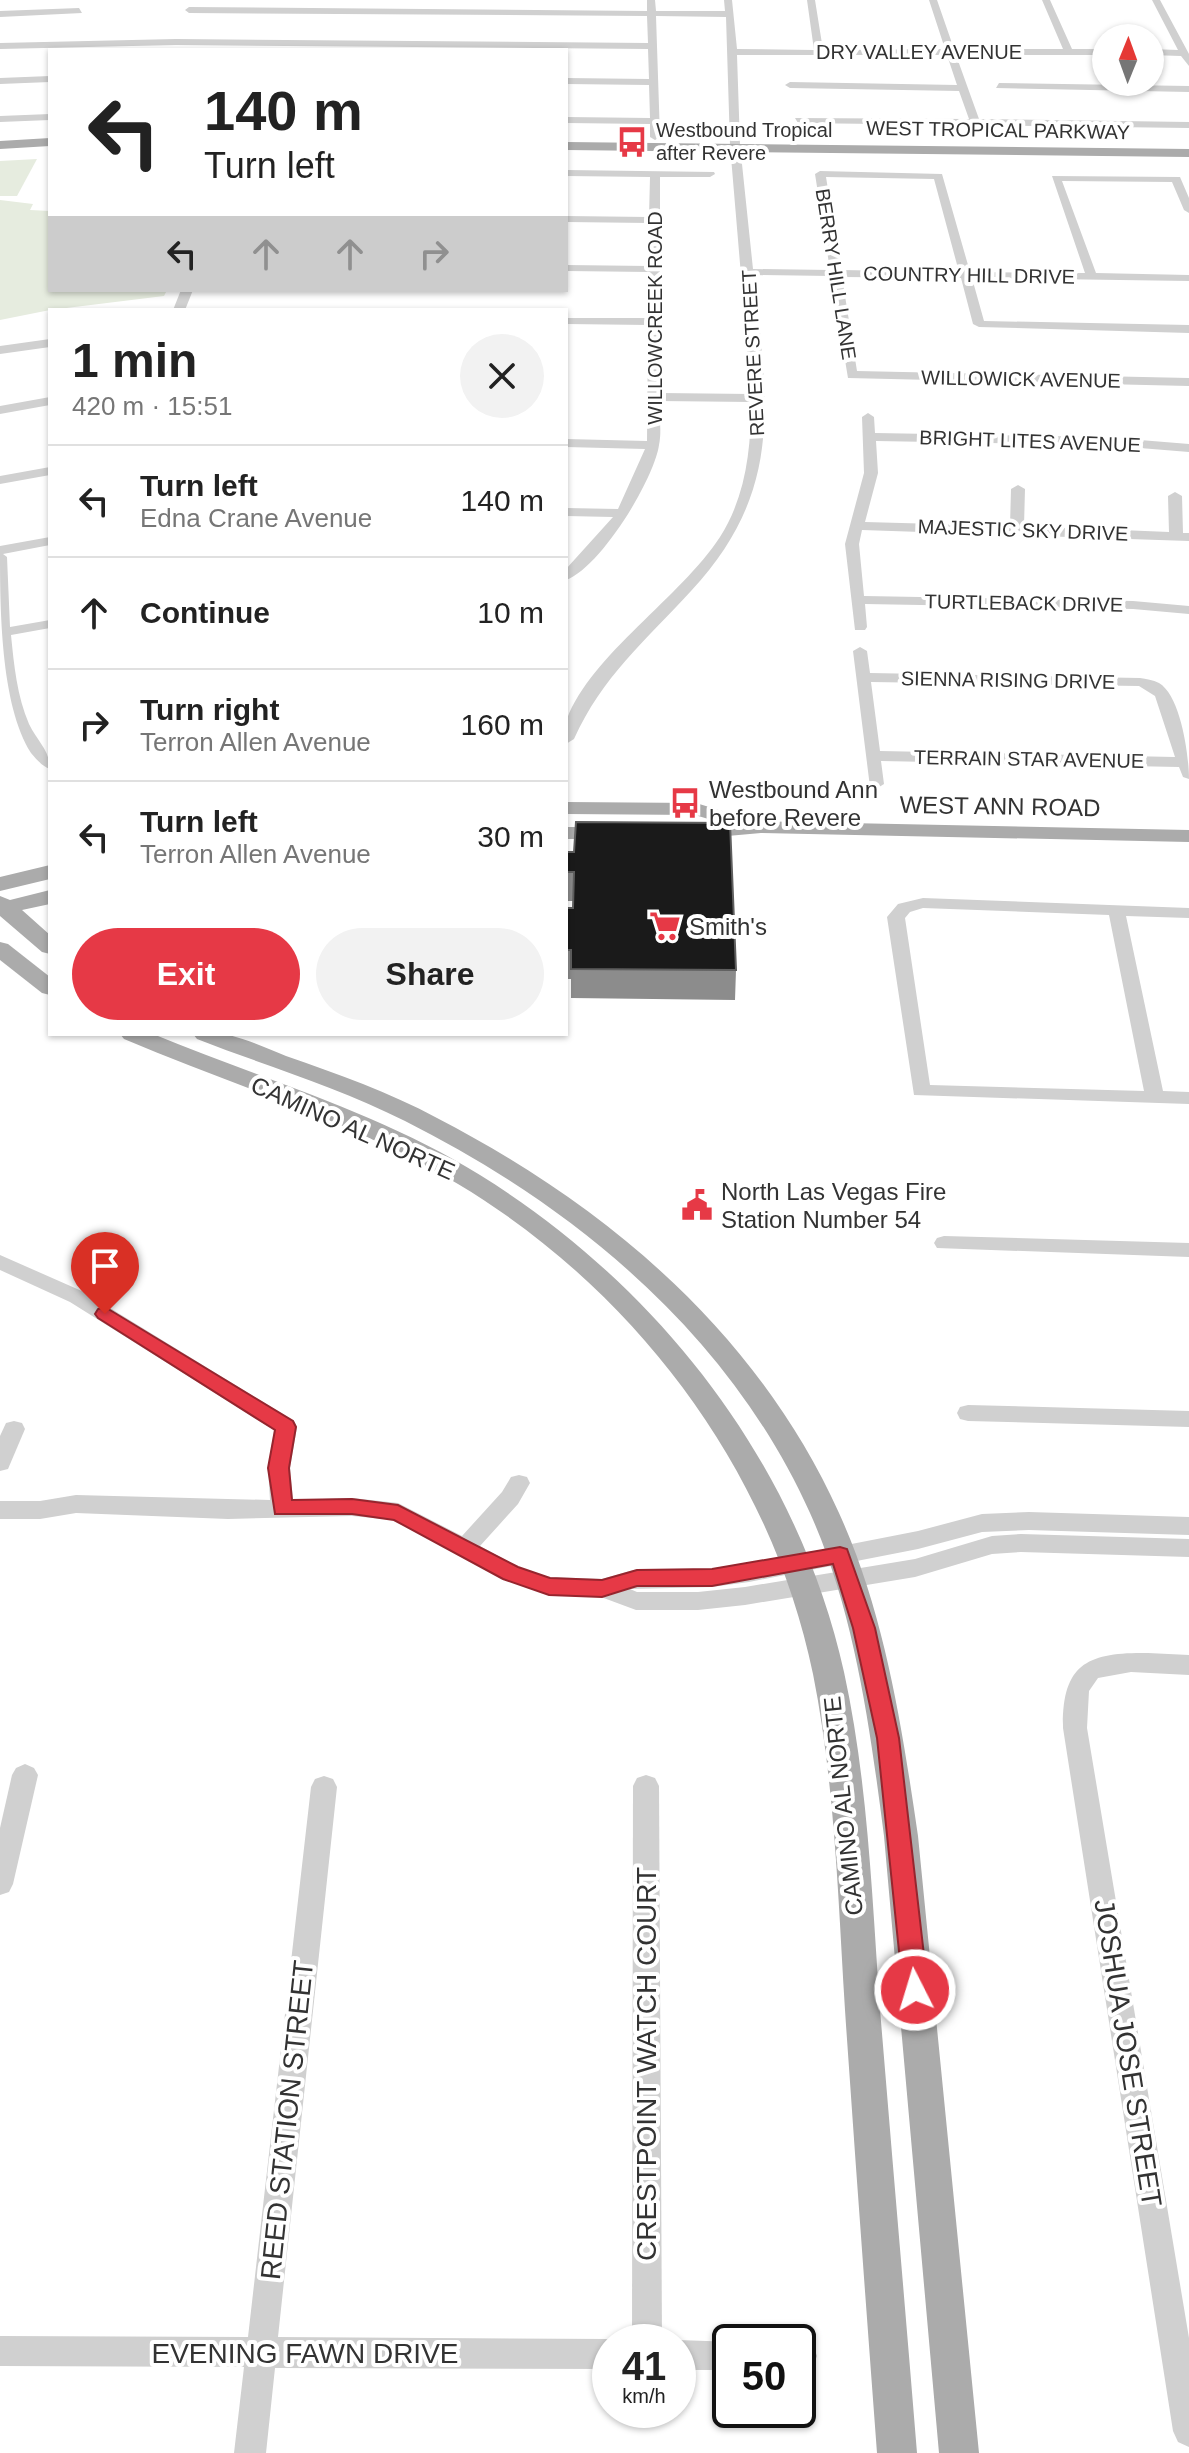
<!DOCTYPE html>
<meta charset="utf-8">
<style>
body{margin:0;font-family:Arial,sans-serif;background:#f2f2f2;color:#222;height:100vh;display:flex;flex-direction:column;font-size:30px;white-space:nowrap}
*{box-sizing:border-box;margin:0}
p{font-size:26px;color:#767676}
.icon{flex:none;width:44px;height:44px;fill:none;stroke:currentColor;stroke-width:2;stroke-linecap:round;stroke-linejoin:round}
.map{position:relative;flex:1;overflow:hidden}
.details{position:absolute;left:48px;top:308px;width:520px;height:728px;display:flex;flex-direction:column;background:#fff;border-radius:0px;box-shadow:0 2px 6px #0004}
.details>*{flex:none}
.hud{position:absolute;left:48px;top:48px;width:520px;height:244px;border-radius:0px;box-shadow:0 2px 6px #0004;background:#fff;color:#222;overflow:hidden}
.needle{width:52px;rotate:1deg}
.controls{position:absolute;left:1092px;top:24px;display:grid;gap:16px}
.controls a{display:grid;place-items:center;width:72px;height:72px;border-radius:50%;background:#fff;box-shadow:0 2px 6px #0004;font-size:40px}
.speed{position:absolute;left:592px;top:2324px;display:flex;gap:16px;font-size:40px;font-weight:700;text-align:center}
.speed>*{display:grid;place-content:center;width:104px;height:104px;border-radius:50%;background:#fff;box-shadow:0 2px 6px #0004;line-height:1}
.speed small{font-size:20px;font-weight:400}
.speed .limit{border:4px solid #111;border-radius:12px;background:#fff;color:#111}
.pin{position:absolute;display:grid;place-items:center;width:68px;height:68px;color:#fff;margin:-82px -34px;border-radius:50% 50% 50% 0;rotate:-45deg;box-shadow:0 0 8px #0007}
.pin .icon{rotate:45deg}
.me{position:absolute;width:88px;margin:-44px;rotate:355deg;stroke-linejoin:round;filter:drop-shadow(0 0 6px #0008)}
.turn{display:flex;align-items:center;gap:28px;height:168px;padding:0 24px;font-size:36px}
.turn .icon{width:104px;height:104px;stroke-width:2.5}
.turn b{display:block;font-size:56px;line-height:68px}
.lanes{display:flex;align-items:center;height:76px;padding:0 24px;background:#0003;justify-content:center;gap:40px;direction:ltr}
.lanes .off{opacity:.35}
.round{display:grid;place-items:center;flex:none;width:84px;height:84px;border-radius:42px;background:#f2f2f2}
.summary{display:flex;align-items:center;justify-content:space-between;height:136px;padding:0 24px}
h1{font-size:48px;font-weight:700;line-height:60px}
.action{display:flex;gap:16px;margin-top:auto;padding:16px 24px}
.action a{flex:1;height:92px;border-radius:48px;background:#e63946;color:#fff;font-size:32px;font-weight:700;line-height:92px;text-align:center}
.action a+a{background:#f2f2f2;color:#222}
ul{padding:0;list-style:none}
li{display:flex;align-items:center;gap:24px;height:112px;padding:0 24px;border-top:2px solid #e0e0e0}
li div{flex:1}
li b{display:block;font-size:30px}
li em{font-style:normal}
.map>svg:first-child{display:block}
.green{fill:#e6ecdf}
.lines{fill:none;stroke-linecap:round;stroke-linejoin:round}
.minor{fill:#d0d0d0;fill-rule:evenodd}
.major{fill:#ababab;fill-rule:evenodd}
.wall{fill:#8c8c8c}
.building{fill:#1a1a1a;stroke:#5f5f5f;stroke-width:2}
.route{fill:#e63946;stroke:#96252e;stroke-width:2}
.labels{text-anchor:middle;dominant-baseline:central;stroke-width:8;stroke-linejoin:round;paint-order:stroke}
.far-street-label{font-size:20px;fill:#333;stroke:#fff}
.far-poi-label{font-size:20px;fill:#333;stroke:#fff;text-anchor:start}
.poi-label{font-size:24px;fill:#333;stroke:#fff;text-anchor:start}
.street-label{font-size:24px;fill:#333;stroke:#fff}
.near-street-label{font-size:28px;fill:#333;stroke:#fff}
</style>
<div class="map">
<svg width="1189" height="2453" viewBox="0 0 1189 2453">
<rect width="100%" height="100%" fill="#fff"/>
<g class="green">
<polygon points="37,159 17,196 0,196 0,161"/>
<polygon points="0,200 33,204 30,210 50,211 50,290 167,290 164,296 50,310 0,320"/>
</g>
<g class="lines">
<g class="minor">
<path d="M 647,0 L 655,0 L 656,11 L 725,11 L 724,0 L 732,0 L 737,49 L 814,50 L 807,0 L 815,0 L 823,50 L 945,49 L 929,0 L 937,0 L 954,49 L 1063,49 L 1042,0 L 1050,0 L 1072,49 L 1106,49 L 1106,55 L 956,55 L 979,119 L 1189,122 L 1189,128 L 798,123 L 795,118 L 969,119 L 959,91 L 790,88 L 785,85 L 790,82 L 957,85 L 947,55 L 737,55 L 740,145 L 753,269 L 830,270 L 815,174 L 820,171 L 942,174 L 970,272 L 1085,273 L 1052,176 L 1180,177 L 1189,198 L 1189,213 L 1184,210 L 1172,182 L 1062,181 L 1096,273 L 1189,275 L 1189,281 L 972,278 L 984,321 L 1189,325 L 1189,333 L 979,327 L 973,324 L 961,278 L 842,277 L 857,371 L 1189,378 L 1189,386 L 848,378 L 831,276 L 754,275 C 767,402 785,490 691,591 C 645,641 602,677 574,739 L 566,744 C 566,736 565,727 567,719 C 591,655 681,597 720,537 C 746,496 751,449 751,402 L 659,401 C 659,415 662,431 659,445 C 654,480 600,568 566,580 L 566,569 L 613,517 L 566,516 L 566,508 L 618,509 L 645,449 L 566,447 L 566,439 L 647,441 L 648,325 L 566,324 L 566,318 L 648,318 L 649,272 L 566,271 L 566,265 L 649,266 L 649,223 L 566,222 L 566,216 L 649,217 L 650,177 L 566,176 L 566,170 L 714,172 L 715,174 L 710,177 L 660,177 L 660,393 L 751,394 L 730,145 L 726,17 L 656,16 L 660,137 L 655,140 L 650,137 L 650,124 L 566,123 L 566,117 L 650,118 L 649,85 L 566,84 L 566,78 L 649,79 L 648,49 L 176,45 L 0,49 L 0,43 L 176,39 L 648,43 L 647,16 L 189,13 L 185,10 L 189,7 L 647,11 ZM 826,177 L 934,179 L 959,272 L 841,270 Z"/>
<polygon points="1152,0 1160,0 1189,54 1189,66 1181,56 1150,55 1150,49 1178,50"/>
<polygon points="79,8 82,13 0,17 0,11"/>
<polygon points="50,76 50,82 0,84 0,78"/>
<polygon points="999,83 1189,86 1189,92 996,88"/>
<polygon points="50,114 50,120 0,122 0,116"/>
<polygon points="181,290 193,290 185,310 173,310"/>
<polygon points="50,339 50,347 0,354 0,346"/>
<polygon points="50,397 50,405 0,414 0,406"/>
<polygon points="868,413 874,417 875,433 1103,437 1189,444 1189,452 1103,445 876,441 878,473 865,522 1010,526 1011,489 1018,485 1025,489 1024,526 1169,532 1168,496 1175,492 1182,496 1183,533 1189,533 1189,541 862,530 859,544 864,596 1133,601 1189,606 1189,614 1133,609 865,604 867,627 865,630 855,630 845,544 864,473 862,417"/>
<polygon points="50,467 50,475 0,484 0,476"/>
<path d="M 50,537 L 50,545 L 3,554 L 7,557 L 10,627 L 50,620 L 50,628 L 11,635 C 14,665 17,696 29,724 C 37,741 50,750 50,769 C 42,766 37,760 31,753 C 0,704 0,607 0,546 Z"/>
<path d="M 860,647 L 867,651 L 870,673 L 1140,678 C 1146,679 1153,680 1159,683 C 1181,696 1189,756 1189,779 L 1183,777 L 1179,767 L 881,761 L 884,784 L 876,789 L 870,787 L 853,651 ZM 871,682 L 1139,686 L 1155,696 L 1175,757 L 880,751 Z"/>
<path d="M 923,898 L 1189,908 L 1189,918 L 1126,916 L 1163,1091 L 1189,1092 L 1189,1104 L 914,1095 L 887,917 L 898,904 ZM 923,908 L 1109,915 L 1144,1091 L 930,1085 L 905,918 L 910,912 Z"/>
<polygon points="944,1236 1189,1243 1189,1257 937,1248 934,1243 937,1238"/>
<polygon points="0,1255 84,1292 294,1421 297,1427 290,1468 293,1500 352,1498 398,1503 462,1536 502,1492 511,1477 519,1475 527,1477 530,1483 518,1504 480,1546 518,1567 549,1577 602,1579 637,1569 712,1569 749,1564 918,1531 982,1514 1029,1512 1189,1517 1189,1535 1029,1530 982,1532 918,1549 749,1582 712,1587 630,1589 637,1592 698,1592 745,1587 915,1559 992,1536 1021,1534 1189,1539 1189,1557 1021,1552 992,1554 915,1577 745,1605 698,1610 636,1610 601,1597 549,1595 502,1579 394,1520 352,1516 228,1519 76,1513 40,1519 0,1519 0,1501 40,1501 76,1495 270,1500 268,1468 274,1430 70,1302 0,1270"/>
<polygon points="968,1405 1189,1411 1189,1427 968,1421 960,1419 957,1413 960,1407"/>
<polygon points="14,1421 22,1423 25,1429 8,1469 0,1471 0,1436 6,1423"/>
<path d="M 1148,1653 L 1189,1655 L 1189,1675 L 1131,1672 L 1098,1678 L 1089,1691 L 1087,1728 L 1189,2338 L 1189,2447 L 1178,2442 L 1173,2431 L 1063,1728 C 1062,1664 1087,1652 1148,1653 Z"/>
<polygon points="25,1764 34,1768 38,1775 13,1884 9,1892 0,1895 0,1828 12,1775 16,1768"/>
<polygon points="646,1775 655,1778 659,1786 662,2342 632,2342 633,1786 637,1778"/>
<polygon points="324,1776 333,1779 337,1787 278,2337 610,2339 618,2342 610,2342 610,2369 275,2368 266,2453 234,2453 244,2367 0,2366 0,2336 248,2337 311,1787 315,1779"/>
<polygon points="678,2340 735,2342 730,2342 730,2370 678,2370 678,2342 673,2342"/>
<polygon points="802,2341 813,2345 817,2356 813,2367 798,2371 798,2342 795,2342"/>
</g>
<g class="major">
<polygon points="50,138 50,146 0,149 0,141"/>
<polygon points="566,142 1189,149 1189,157 566,150"/>
<polygon points="566,802 696,803 755,821 1189,830 1189,842 761,833 694,839 686,838 683,833 686,828 725,824 695,815 566,814"/>
<polygon points="566,827 610,827 621,833 610,839 566,839"/>
<polygon points="50,865 50,879 0,891 0,877"/>
<polygon points="50,890 50,904 22,910 50,935 50,954 42,952 0,916 0,896 10,900"/>
<polygon points="0,942 8,944 50,977 50,995 42,993 0,960"/>
<path d="M 120,1034 L 153,1034 C 262,1079 379,1112 480,1175 C 659,1286 798,1464 844,1672 C 868,1782 872,1897 880,2009 C 892,2157 905,2305 917,2453 L 877,2453 C 866,2305 855,2158 845,2010 C 838,1898 835,1784 813,1674 C 771,1470 635,1290 458,1184 C 354,1122 235,1086 124,1039 Z"/>
<path d="M 193,1034 C 205,1034 218,1032 229,1035 C 249,1040 268,1049 286,1056 C 338,1074 389,1092 437,1118 C 609,1207 758,1334 839,1513 C 885,1614 902,1727 918,1836 L 979,2453 L 939,2453 L 884,1836 C 870,1728 855,1613 810,1513 C 730,1335 576,1207 405,1121 C 338,1087 266,1066 197,1039 Z"/>
</g>
</g>
<polygon class="wall" points="566,852 736,970 735,1000 571,998 571,979 566,979 566,908 573,908 573,901 566,901"/>
<polygon class="building" points="576,822 730,823 736,970 571,969 571,950 566,950 566,908 573,908 574,872 566,872 566,852 574,852"/>
<polygon class="route" points="105,1307 293,1421 296,1427 289,1468 292,1500 352,1499 398,1505 518,1567 550,1578 602,1580 637,1570 712,1569 840,1547 847,1549 875,1628 899,1738 928,1990 924,1998 915,2002 907,1998 903,1990 877,1738 853,1628 833,1564 712,1586 637,1586 602,1597 549,1595 503,1579 394,1520 352,1514 275,1514 268,1468 275,1430 98,1318 95,1314 98,1309"/>
<defs>
<symbol id="bus-bare" viewBox="-9 -9 18 18"><path d="M-5-6H5V4H4V6H2V4H-2V6H-4V4H-5ZM-3.5-4V0h7V-4ZM-3.5 1.2v1.5H-2V1.2ZM2 1.2v1.5H3.5V1.2Z" fill="#e63946" stroke="#fff" stroke-width="2.5" paint-order="stroke"/></symbol>
<symbol id="supermarket-bare" viewBox="-9 -9 18 18"><path d="M-6-5.5h2.5l.6 2H6L4.5 2H-2.5L-4.4-4H-6ZM-1.5 3.2a1.3 1.3 0 1 0 .1 0ZM3 3.2a1.3 1.3 0 1 0 .1 0Z" fill="#e63946" stroke="#fff" stroke-width="2.5" paint-order="stroke"/></symbol>
<symbol id="civic-bare" viewBox="-9 -9 18 18"><path d="M-.6-6.5H3V-4.5H.6V-3L4-1V1h2V6H-6V1h2V-1L-.6-3ZM-1.2 2.5V6h2.4V2.5Z" fill="#e63946" stroke="#fff" stroke-width="2.5" paint-order="stroke"/></symbol>
</defs>
<g fill-rule="evenodd">
<use href="#bus-bare" x="610" y="120" width="44" height="44"/>
<use href="#bus-bare" x="663" y="781" width="44" height="44"/>
<use href="#supermarket-bare" x="643" y="904" width="44" height="44"/>
<use href="#civic-bare" x="675" y="1183" width="44" height="44"/>
</g>
<g class="labels">
<g class="far-street-label">
<text x="919" y="52">DRY VALLEY AVENUE</text>
<text transform="translate(998 130) rotate(1)">WEST TROPICAL PARKWAY</text>
<text transform="translate(836 274) rotate(81)">BERRY HILL LANE</text>
<text transform="translate(969 275) rotate(1)">COUNTRY HILL DRIVE</text>
<text transform="translate(655 318) rotate(-90)">WILLOWCREEK ROAD</text>
<text transform="translate(753 353) rotate(-93)">REVERE STREET</text>
<text transform="translate(1021 379) rotate(1)">WILLOWICK AVENUE</text>
<text transform="translate(1030 441) rotate(2)">BRIGHT LITES AVENUE</text>
<text transform="translate(1023 530) rotate(2)">MAJESTIC SKY DRIVE</text>
<text transform="translate(1024 603) rotate(1)">TURTLEBACK DRIVE</text>
<text transform="translate(1008 680) rotate(1)">SIENNA RISING DRIVE</text>
<text transform="translate(1029 759) rotate(1)">TERRAIN STAR AVENUE</text>
</g>
<g class="far-poi-label">
<text x="656" y="130">Westbound Tropical<tspan x="656" dy="23">after Revere</tspan></text>
</g>
<g class="poi-label">
<text x="709" y="789">Westbound Ann<tspan x="709" dy="28">before Revere</tspan></text>
<text x="689" y="926">Smith's</text>
<text x="721" y="1191">North Las Vegas Fire<tspan x="721" dy="28">Station Number 54</tspan></text>
</g>
<g class="street-label">
<text transform="translate(1000 806) rotate(1)">WEST ANN ROAD</text>
<text transform="translate(353 1128) rotate(24)">CAMINO AL NORTE</text>
<text transform="translate(843 1806) rotate(-96)">CAMINO AL NORTE</text>
</g>
<g class="near-street-label">
<text transform="translate(1128 2053) rotate(81)">JOSHUA JOSE STREET</text>
<text transform="translate(646 2064) rotate(-90)">CRESTPOINT WATCH COURT</text>
<text transform="translate(287 2120) rotate(-84)">REED STATION STREET</text>
<text x="305" y="2353">EVENING FAWN DRIVE</text>
</g>
</g>
</svg>
<div class="controls">
<a><svg class="needle" viewBox="-14 -14 28 28"><path d="M0-13l5 13h-10z" fill="#e53935"/><path d="M0 13l5-13h-10z" fill="#767676"/></svg></a>
</div>
<div class="speed"><div>41<small>km/h</small></div><div class="limit">50</div></div>
<div class="pin" style="left:105px;top:1314px;background:#d93025"><svg class="icon" aria-label="arrive" viewBox="0 0 24 24"><path d="M6 21V4h12l-3 4 3 4H6"/></svg></div>
<svg class="me" style="left:915px;top:1990px" viewBox="-20 -20 40 40"><circle r="17" fill="#e63946" stroke="#fff" stroke-width="3"/><path d="M0-11L8 9 0 5-8 9z" fill="#fff"/></svg>
<div class="hud">
<div class="turn"><svg class="icon" aria-label="left" viewBox="0 0 24 24"><path d="M17 20v-9H6M10 6l-5 5 5 5"/></svg><div><b>140 m</b>Turn left</div></div>
<div class="lanes"><svg class="icon" aria-label="left" viewBox="0 0 24 24"><path d="M17 20v-9H6M10 6l-5 5 5 5"/></svg><svg class="icon off" aria-label="ahead" viewBox="0 0 24 24"><path d="M12 20V5M6 11l6-6 6 6"/></svg><svg class="icon off" aria-label="ahead" viewBox="0 0 24 24"><path d="M12 20V5M6 11l6-6 6 6"/></svg><svg class="icon off" aria-label="right" viewBox="0 0 24 24"><path d="M7 20v-9h11M14 6l5 5-5 5"/></svg></div>
</div>
<section class="details">
<div class="summary"><div><h1>1 min</h1><p>420 m · 15:51</p></div><a class="round"><svg class="icon" aria-label="close" viewBox="0 0 24 24"><path d="M6 6l12 12M18 6L6 18"/></svg></a></div>
<ul>
<li><svg class="icon" aria-label="left" viewBox="0 0 24 24"><path d="M17 20v-9H6M10 6l-5 5 5 5"/></svg><div><b>Turn left</b><p>Edna Crane Avenue</p></div><em>140 m</em></li>
<li><svg class="icon" aria-label="ahead" viewBox="0 0 24 24"><path d="M12 20V5M6 11l6-6 6 6"/></svg><div><b>Continue</b></div><em>10 m</em></li>
<li><svg class="icon" aria-label="right" viewBox="0 0 24 24"><path d="M7 20v-9h11M14 6l5 5-5 5"/></svg><div><b>Turn right</b><p>Terron Allen Avenue</p></div><em>160 m</em></li>
<li><svg class="icon" aria-label="left" viewBox="0 0 24 24"><path d="M17 20v-9H6M10 6l-5 5 5 5"/></svg><div><b>Turn left</b><p>Terron Allen Avenue</p></div><em>30 m</em></li>
</ul>
<div class="action"><a>Exit</a><a>Share</a></div>
</section>
</div>
